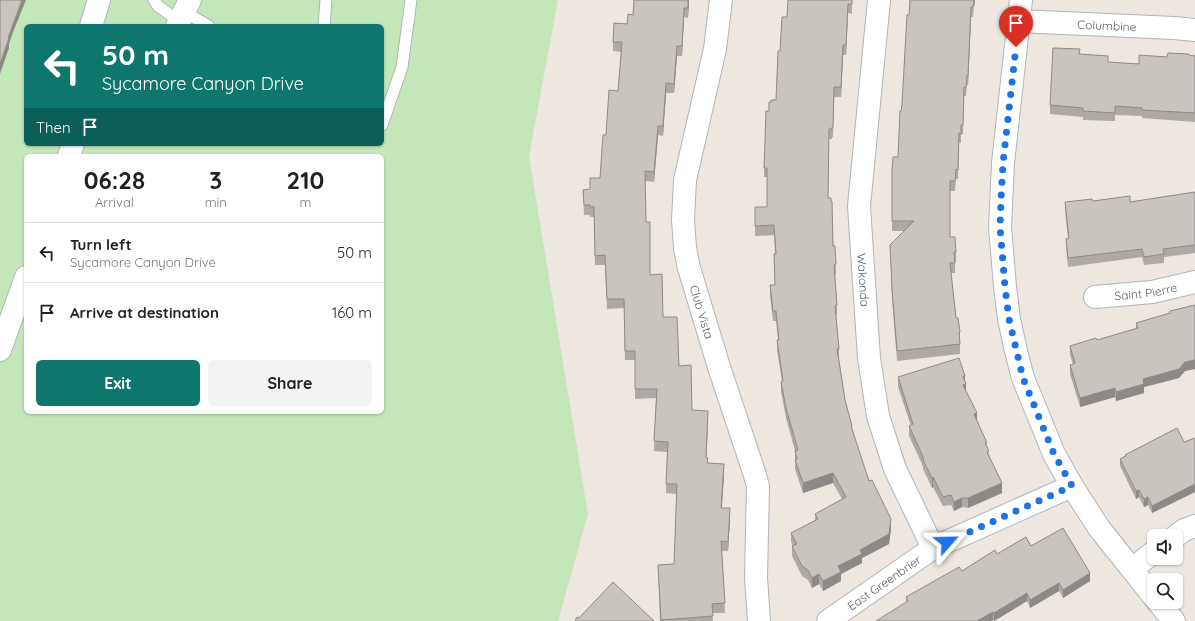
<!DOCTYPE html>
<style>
body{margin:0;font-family:Quicksand,sans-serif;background:#f2f2f2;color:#222;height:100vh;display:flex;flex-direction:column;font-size:15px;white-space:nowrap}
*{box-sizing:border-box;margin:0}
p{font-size:13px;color:#767676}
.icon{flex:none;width:22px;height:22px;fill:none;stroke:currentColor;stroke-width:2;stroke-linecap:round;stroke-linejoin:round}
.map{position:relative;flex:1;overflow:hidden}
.panel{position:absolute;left:24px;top:154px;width:360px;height:260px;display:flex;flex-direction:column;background:#fff;border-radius:6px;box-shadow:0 1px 3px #0004}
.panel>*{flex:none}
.top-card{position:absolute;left:24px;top:24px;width:360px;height:122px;border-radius:6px;box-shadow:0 1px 3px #0004;background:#0f766e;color:#fff;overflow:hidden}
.buttons{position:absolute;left:1147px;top:529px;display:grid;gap:8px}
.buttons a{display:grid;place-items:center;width:36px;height:36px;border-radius:6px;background:#fff;box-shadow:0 1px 3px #0004;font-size:20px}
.pin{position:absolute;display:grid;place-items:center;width:34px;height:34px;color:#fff;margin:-41px -17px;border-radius:50% 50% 50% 0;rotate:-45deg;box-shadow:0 0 4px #0007}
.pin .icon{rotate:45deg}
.me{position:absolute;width:44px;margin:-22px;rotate:65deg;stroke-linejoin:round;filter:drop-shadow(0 0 3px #0008)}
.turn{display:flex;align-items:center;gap:14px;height:84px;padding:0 12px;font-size:18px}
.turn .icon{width:52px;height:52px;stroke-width:2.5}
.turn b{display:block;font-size:28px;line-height:34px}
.then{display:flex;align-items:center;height:38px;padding:0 12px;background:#0003;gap:8px;font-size:15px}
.eta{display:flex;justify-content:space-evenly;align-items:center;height:68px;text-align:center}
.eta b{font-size:24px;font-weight:700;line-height:28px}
.cta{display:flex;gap:8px;margin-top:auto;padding:8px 12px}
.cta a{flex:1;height:46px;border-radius:6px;background:#0f766e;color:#fff;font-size:16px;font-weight:700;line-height:46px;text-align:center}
.cta a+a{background:#f2f2f2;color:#222}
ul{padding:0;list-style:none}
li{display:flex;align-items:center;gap:12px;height:60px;padding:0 12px;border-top:1px solid #e0e0e0}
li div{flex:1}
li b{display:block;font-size:15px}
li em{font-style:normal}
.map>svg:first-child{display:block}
.green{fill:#c4e7ba;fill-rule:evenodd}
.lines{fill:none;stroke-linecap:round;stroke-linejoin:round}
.service-casing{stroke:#b1b5b9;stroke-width:13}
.minor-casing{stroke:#b1b5b9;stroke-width:24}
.service{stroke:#fff;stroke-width:11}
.minor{stroke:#fff;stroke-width:22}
.wall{fill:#aea9a4}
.shaded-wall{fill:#8d8986}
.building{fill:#cac4bf;stroke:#8d8986}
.route{stroke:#1a73e8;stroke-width:7;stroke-dasharray:0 12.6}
.labels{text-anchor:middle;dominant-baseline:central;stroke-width:4;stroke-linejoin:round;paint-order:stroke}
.street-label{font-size:12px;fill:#595f62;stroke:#fff}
</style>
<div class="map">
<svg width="1195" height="621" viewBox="0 0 1195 621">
<rect width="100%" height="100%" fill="#ede7e0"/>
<path class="green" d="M 0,0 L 558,0 L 529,156 L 588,514 L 558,621 L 0,621 ZM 26,26 L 382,26 L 382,144 L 26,144 ZM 26,156 L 382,156 L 382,412 L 26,412 Z"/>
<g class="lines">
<defs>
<g id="service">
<polyline points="154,0 158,6 179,21"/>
<polyline points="184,12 209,26"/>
<polyline points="324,26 326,0"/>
<polyline points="382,125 402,67 411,0"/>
</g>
<g id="minor">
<path id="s1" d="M 721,0 L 715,49 L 685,180 L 683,220 L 685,248 L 689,268 L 719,367 L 754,472 L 758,486 L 756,578 L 759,621"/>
<path id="s2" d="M 879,0 L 859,206 L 869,358 L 878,416 L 895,469 L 933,548"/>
<polyline points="1021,0 1003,163 1000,227 1005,287 1009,319 1016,351 1023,378 1054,454 1072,486 1099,528 1154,597"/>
<path id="s3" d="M 1018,21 L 1174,28 L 1195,30"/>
<polyline points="91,26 99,0"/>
<polyline points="177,26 190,0"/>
<polyline points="69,156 73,144"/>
<path id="s4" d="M 1095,297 L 1152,292 L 1195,282"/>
<polyline points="0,350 26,277"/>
<polyline points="1176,536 1184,530 1195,526"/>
<polyline points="1132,569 1154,552"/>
<polyline points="1158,602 1174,621"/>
<path id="s5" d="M 828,621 L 933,548 L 1072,486"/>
</g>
</defs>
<use href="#service" class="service-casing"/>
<use href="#minor" class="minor-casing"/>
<use href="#service" class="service"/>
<use href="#minor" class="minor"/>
</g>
<g class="wall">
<polygon points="634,0 689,0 688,18 684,17 682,56 677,56 674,93 666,93 663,136 658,135 654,182 645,181 646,222 650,275 679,366 692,410 708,421 706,458 708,463 724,474 722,508 730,518 728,551 722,551 725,613 712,613 713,621 660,621 658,565 674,564 677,494 666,493 667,452 654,451 656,398 635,399 635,360 625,360 624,308 607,309 605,265 595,265 594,217 590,217 590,215 584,215 583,190 590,189 600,178 606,135 618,91 621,52 613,51 613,42 633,15"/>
<polygon points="852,0 852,14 848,13 846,55 843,55 841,97 834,97 833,137 832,137 832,139 829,139 828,198 836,264 836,274 835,274 837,305 837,315 836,315 839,349 839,358 845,400 852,430 869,481 891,529 889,544 862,558 862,563 841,574 841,581 823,591 819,584 812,588 808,580 802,576 792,556 792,546 793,546 791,542 791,533 815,520 815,514 842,499 833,483 803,493 795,469 795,451 786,418 781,391 781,382 782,381 777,350 777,340 778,340 776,321 773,321 770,295 770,285 775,285 774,254 775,254 774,235 755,236 755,207 767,207 767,177 764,177 764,168 769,111 771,102 776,100 780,51 787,17"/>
<polygon points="910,0 975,0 975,6 974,6 973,17 971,17 968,85 967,85 966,96 964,96 963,134 961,135 961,143 959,143 958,179 956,179 955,191 950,191 950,237 956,252 956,262 955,262 955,273 951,273 956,318 960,332 960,354 897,361 892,299 890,245 904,231 892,231 892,171 898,157 901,111 902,104 909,15"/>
<polygon points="1080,54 1108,62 1139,64 1167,57 1189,55 1195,56 1195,122 1142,118 1142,116 1115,115 1115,121 1083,120 1083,117 1050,114 1050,105"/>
<polygon points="1195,192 1195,253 1164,257 1164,263 1144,265 1142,257 1068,267 1066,247 1066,239 1068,238 1065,211 1065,202 1093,201 1130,202"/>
<polygon points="1195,305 1195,369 1185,371 1179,378 1144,387 1144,393 1116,401 1115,397 1080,407 1070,374 1070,365 1073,364 1070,355 1070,346 1097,340 1136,329 1136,323 1170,313 1170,311"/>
<polygon points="898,377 965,381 966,390 977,421 987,446 989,455 1002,493 968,508 962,507 954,511 951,505 943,506 933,487 932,488 923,469 923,467 921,462 909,436 909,426 911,426 898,387"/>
<polygon points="1195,438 1195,492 1152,513 1148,505 1144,507 1139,497 1136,499 1120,466 1120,459 1125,456 1125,455 1184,442"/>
<polygon points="1031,546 1090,581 1063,598 1059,591 1030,608 1027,601 994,621 993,620 906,602 906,597 997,554"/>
</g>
<g class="shaded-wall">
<polygon points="22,0 26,0 13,32 9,44 9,48 0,74 0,64 8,38"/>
<polygon points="688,0 689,0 688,18"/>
<polygon points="848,4 848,13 846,55 846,45"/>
<polygon points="971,7 971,17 968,85 968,75"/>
<polygon points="684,8 684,17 682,56 682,46"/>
<polygon points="843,45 843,55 841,97 841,87"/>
<polygon points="677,46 677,56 674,93 674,84"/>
<polygon points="666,83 666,93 663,136 663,126"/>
<polygon points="658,126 658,135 654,182 654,172"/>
<polygon points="1195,360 1195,369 1185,371 1179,378 1144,387 1144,393 1116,401 1116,392 1143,379 1185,362"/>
<polygon points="963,376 965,376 965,385 966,384 966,394 963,395"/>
<polygon points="1115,388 1115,397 1080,407 1080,398"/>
<polygon points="708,411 708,421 706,467 706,458"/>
<polygon points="977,413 977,423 974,414"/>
<polygon points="724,464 724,474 721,517 721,508"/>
<polygon points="833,473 833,483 803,493 803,483"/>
<polygon points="933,477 933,487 932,488 932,478"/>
<polygon points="1002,483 1002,493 968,508 968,498"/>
<polygon points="1195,484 1195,492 1152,513 1152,506"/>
<polygon points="1139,490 1139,497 1136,499 1136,491"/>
<polygon points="1148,497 1148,505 1144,507 1144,499"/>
<polygon points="962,498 962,507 954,511 954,502"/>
<polygon points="730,508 730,518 728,551 728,542"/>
<polygon points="891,519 891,529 889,544 862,558 862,563 841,574 841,581 823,591 823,581 838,566 860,550"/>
<polygon points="1090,573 1090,581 1063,598 1063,590"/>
<polygon points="819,574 819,584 812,588 812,578"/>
<polygon points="1059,583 1059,591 1030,608 1030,600"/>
<polygon points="1027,593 1027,601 994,621 994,613"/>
<polygon points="993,612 993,620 991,621 977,621"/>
</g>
<g class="building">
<polygon points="0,0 22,0 8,38 9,38 0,64"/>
<polygon points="634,0 688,0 688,8 684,8 682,46 677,46 674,84 666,83 663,126 658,126 654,172 645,171 646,222 650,222 650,275 662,274 663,317 677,317 679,366 691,365 692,410 708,411 706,458 708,458 707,463 724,464 721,508 730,508 728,542 721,541 725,603 712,604 713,616 661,620 658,565 674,564 677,484 666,484 668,442 654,441 657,389 635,389 635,351 625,351 624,299 607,299 605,255 595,256 594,207 590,207 590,205 584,205 583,190 590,189 590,178 600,178 603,135 606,135 609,90 618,91 622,42 613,42 614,23 627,24 628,14 633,15"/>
<polygon points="788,0 852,0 852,4 848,4 846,45 843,45 841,87 834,87 833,127 832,127 832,129 829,129 828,198 831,198 831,201 832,201 833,246 835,246 836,264 834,265 837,305 835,306 839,349 837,349 845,400 852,426 851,426 869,481 872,480 891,519 889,534 860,550 862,554 838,566 841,572 823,581 819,574 812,578 808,570 802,566 792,546 797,544 791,533 818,519 815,514 846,497 833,473 803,483 795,460 797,459 795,451 798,450 786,408 781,382 783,381 777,340 779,340 776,311 773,311 770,285 775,285 774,254 776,254 774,225 755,226 755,207 767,207 767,168 764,168 766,111 769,111 769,102 771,102 771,100 776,100 778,51 780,51 782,17 787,17"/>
<polygon points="910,0 974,0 973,7 971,7 968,75 967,75 966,87 964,87 963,125 961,125 961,134 959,133 958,170 956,169 955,181 950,181 950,237 955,237 956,252 954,252 955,263 950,263 956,318 958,318 960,332 959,332 960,344 897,351 892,289 890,245 914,221 892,221 892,171 893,157 898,157 900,111 901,111 902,104 907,15 909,15"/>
<polygon points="1053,48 1080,49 1079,54 1108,56 1108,62 1139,64 1139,55 1167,57 1168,53 1189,54 1189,55 1195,56 1195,113 1142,110 1142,108 1115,106 1115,113 1083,111 1083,108 1050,105"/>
<polygon points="1195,192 1195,245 1163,249 1164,254 1144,257 1142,249 1068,258 1066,239 1069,238 1065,202 1092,199 1093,201 1130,196 1130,202"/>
<polygon points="1195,305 1195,360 1185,362 1179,369 1143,379 1144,384 1116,392 1115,388 1080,398 1070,365 1075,363 1070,346 1096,338 1097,340 1138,328 1136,323 1170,313 1170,311"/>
<polygon points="959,358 965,376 963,376 966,384 963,385 977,413 974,414 987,443 985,443 989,451 987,452 1002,483 968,498 962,498 954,502 951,495 943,497 933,477 932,478 923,460 924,460 921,452 909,426 913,424 898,377"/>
<polygon points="1177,428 1184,442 1195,438 1195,484 1152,506 1148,497 1144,499 1139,490 1136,491 1120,459 1126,456 1125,455"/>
<polygon points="1063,528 1090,573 1063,590 1059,583 1030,600 1027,593 994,613 993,612 977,621 876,621 908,601 906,597 959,567 962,571 995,550 997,554 1026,537 1031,546"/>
<polygon points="613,582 654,621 575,621 577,617 579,618"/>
</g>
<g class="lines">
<polyline class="route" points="947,542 1072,486 1054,454 1023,378 1009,319 1005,287 1000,227 1001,200 1003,163 1016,47"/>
</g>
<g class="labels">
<g class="street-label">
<text stroke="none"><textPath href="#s3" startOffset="89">Columbine</textPath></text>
<text stroke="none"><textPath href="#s2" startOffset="281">Wakonda</textPath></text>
<text stroke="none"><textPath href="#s4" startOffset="51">Saint Pierre</textPath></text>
<text stroke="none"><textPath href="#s1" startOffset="318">Club Vista</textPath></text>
<text stroke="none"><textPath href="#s5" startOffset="68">East Greenbrier</textPath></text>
</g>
</g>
</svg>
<div class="buttons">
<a><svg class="icon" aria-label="sound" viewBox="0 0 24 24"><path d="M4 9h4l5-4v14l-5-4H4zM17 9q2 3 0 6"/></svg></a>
<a><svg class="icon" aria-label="search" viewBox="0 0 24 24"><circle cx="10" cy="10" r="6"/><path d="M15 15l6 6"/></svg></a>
</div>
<div class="pin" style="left:1016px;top:47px;background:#d93025"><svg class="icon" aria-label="arrive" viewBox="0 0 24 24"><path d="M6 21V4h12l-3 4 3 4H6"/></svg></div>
<svg class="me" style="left:947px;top:542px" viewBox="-20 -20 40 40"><path d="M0-17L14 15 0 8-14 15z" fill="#1a73e8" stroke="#fff" stroke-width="4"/></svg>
<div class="top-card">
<div class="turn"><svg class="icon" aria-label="left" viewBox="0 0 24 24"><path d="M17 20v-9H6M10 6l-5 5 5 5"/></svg><div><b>50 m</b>Sycamore Canyon Drive</div></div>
<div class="then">Then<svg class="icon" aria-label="arrive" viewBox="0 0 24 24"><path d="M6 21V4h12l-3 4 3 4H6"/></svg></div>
</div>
<section class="panel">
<div class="eta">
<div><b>06:28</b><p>Arrival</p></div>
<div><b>3</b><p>min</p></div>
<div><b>210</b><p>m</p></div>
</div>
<ul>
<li><svg class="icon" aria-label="left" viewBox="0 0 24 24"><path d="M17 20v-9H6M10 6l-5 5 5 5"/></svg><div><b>Turn left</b><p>Sycamore Canyon Drive</p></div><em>50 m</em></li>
<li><svg class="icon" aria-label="arrive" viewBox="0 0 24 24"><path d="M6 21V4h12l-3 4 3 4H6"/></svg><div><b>Arrive at destination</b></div><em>160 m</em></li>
</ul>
<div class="cta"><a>Exit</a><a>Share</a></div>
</section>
</div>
